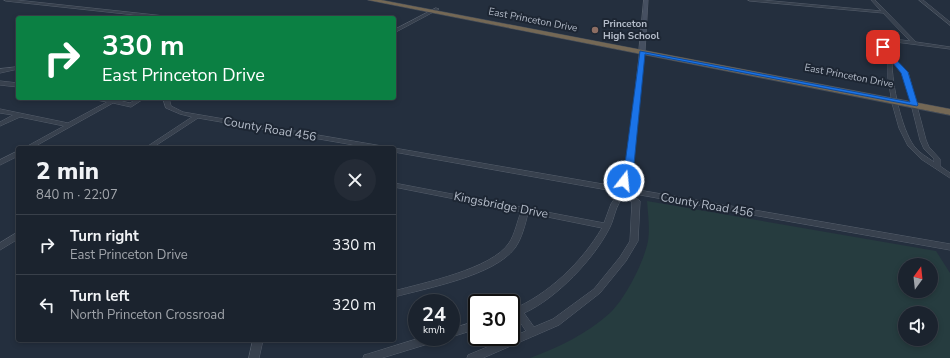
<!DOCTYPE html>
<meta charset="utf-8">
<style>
body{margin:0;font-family:"Nunito Sans",sans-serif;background:#242b36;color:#f1f3f6;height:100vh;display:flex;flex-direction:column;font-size:15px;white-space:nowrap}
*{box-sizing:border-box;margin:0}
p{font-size:13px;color:#a0a4aa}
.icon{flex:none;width:22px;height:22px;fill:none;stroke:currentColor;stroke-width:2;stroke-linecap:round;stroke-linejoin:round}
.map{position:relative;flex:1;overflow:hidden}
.details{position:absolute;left:16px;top:146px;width:380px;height:196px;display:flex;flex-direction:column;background:#1b232e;border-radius:4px;box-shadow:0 2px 6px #0003,0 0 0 1px #39404a}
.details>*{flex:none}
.top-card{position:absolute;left:16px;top:16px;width:380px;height:84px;border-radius:4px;box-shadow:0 2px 6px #0003,0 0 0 1px #39404a;background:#0b8043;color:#fff;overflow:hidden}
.needle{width:26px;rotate:15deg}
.fabs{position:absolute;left:898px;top:258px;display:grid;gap:8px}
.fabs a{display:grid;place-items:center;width:40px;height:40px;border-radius:50%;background:#1b232e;box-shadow:0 2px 6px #0003,0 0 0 1px #39404a;font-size:20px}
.speed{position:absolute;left:408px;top:294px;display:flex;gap:8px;font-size:20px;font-weight:700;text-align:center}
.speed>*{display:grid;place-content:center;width:52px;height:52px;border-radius:50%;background:#1b232e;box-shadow:0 2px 6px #0003,0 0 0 1px #39404a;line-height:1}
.speed small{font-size:10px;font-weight:400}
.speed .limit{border:2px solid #111;border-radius:6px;background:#fff;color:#111}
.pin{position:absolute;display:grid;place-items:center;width:34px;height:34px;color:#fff;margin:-17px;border-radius:8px;box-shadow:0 2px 6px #0006}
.me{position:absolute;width:44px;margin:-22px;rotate:16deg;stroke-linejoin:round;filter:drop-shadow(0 0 3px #0008)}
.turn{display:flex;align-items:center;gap:14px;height:84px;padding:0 20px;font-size:18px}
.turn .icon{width:52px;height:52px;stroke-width:2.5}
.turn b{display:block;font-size:28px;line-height:34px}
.round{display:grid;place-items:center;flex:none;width:42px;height:42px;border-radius:21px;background:#242b36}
.summary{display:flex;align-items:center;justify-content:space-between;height:68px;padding:0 20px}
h1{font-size:24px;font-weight:800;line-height:30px}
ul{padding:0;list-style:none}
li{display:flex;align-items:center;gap:12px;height:60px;padding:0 20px;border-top:1px solid #39404a}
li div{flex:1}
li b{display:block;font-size:15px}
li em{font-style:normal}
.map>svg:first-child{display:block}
.green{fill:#263c3f;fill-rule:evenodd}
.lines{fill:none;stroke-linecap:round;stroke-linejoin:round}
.street-casing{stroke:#565f6c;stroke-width:1}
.secondary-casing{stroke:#565f6c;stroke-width:1}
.highway-casing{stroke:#434c59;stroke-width:1}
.street{fill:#38414e;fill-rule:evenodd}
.secondary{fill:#465061;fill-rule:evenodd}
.highway{fill:#746855;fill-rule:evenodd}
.route{fill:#1a73e8;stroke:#114b97}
.education-dot{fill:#8d6e63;stroke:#1d2633;stroke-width:1.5}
.labels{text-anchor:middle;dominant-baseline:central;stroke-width:4;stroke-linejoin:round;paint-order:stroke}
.far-street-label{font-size:10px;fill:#b4bcc9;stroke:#1d2633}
.far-poi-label{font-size:10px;font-weight:bold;fill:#b4bcc9;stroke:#1d2633;text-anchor:start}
.street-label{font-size:12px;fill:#b4bcc9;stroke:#1d2633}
</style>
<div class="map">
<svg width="950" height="358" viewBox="0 0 950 358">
<rect width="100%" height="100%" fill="#242f3e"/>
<path class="green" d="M 647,201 L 936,251 L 950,273 L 950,358 L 530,358 C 557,348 587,334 610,313 C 625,299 644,262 648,241 C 650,229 648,214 647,201 ZM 905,265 L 931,265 L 931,291 L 905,291 ZM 905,313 L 931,313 L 931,339 L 905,339 Z"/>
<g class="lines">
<defs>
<g id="street">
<polygon points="4,0 16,0 174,17 176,18 163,18 6,1"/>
<path d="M 748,0 L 762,0 L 881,11 L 871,0 L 875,0 L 916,42 L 950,47 L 950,49 L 880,40 L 892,56 L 908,72 L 926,140 L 929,147 L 940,159 L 940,166 L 950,173 L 950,178 L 921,159 L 908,146 L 899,128 L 892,103 L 888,78 L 888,57 L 874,38 L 876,37 L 910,41 L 883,13 L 750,1 ZM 892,62 L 903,72 L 920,140 L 924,149 L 934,159 L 934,162 C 927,157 919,153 914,146 C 901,128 892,84 892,62 Z"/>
<polygon points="919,0 923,0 950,22 950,25"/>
<polygon points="436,8 439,9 394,33 394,30"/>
<path d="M 640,51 L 644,52 L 633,164 L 628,181 L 627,188 L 950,244 L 950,250 L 629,193 L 640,201 L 638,241 L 626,261 L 600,293 L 559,325 L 483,358 L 467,358 L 468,355 L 526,331 L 516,316 L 511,318 L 511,310 C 548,295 582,262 602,228 L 528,213 C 525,225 522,238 515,248 C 494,276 427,288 394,297 L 394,291 C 423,283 492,269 509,243 C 515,234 517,222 521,212 L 394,187 L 394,183 L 604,223 L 611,204 L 619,192 L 394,152 L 394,148 L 620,187 L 620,181 L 627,164 ZM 624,197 L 632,202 L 630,241 L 620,257 L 594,289 L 553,319 L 534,327 L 524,313 C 556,299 595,258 610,227 C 615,217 615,205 624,197 Z"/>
<polygon points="18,67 18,69 0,73 0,69"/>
<polygon points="0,81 18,83 18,87 0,85"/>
<polygon points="90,98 113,99 130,103 138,98 145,98 131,107 113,103 32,148 24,148 64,126 20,117 0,126 0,122 13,115 0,113 0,109 68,123 107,102 91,99"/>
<polygon points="163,98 169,98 171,106 183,112 382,146 385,148 371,148 198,118 152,148 145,148 192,117 180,114 166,108"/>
<polygon points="18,151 18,156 0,165 0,160"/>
<polygon points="18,232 18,239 0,250 0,243"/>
<polygon points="477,321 477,329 451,337 451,329"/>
<polygon points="423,337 442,337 441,340 382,358 363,358 364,355 368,354"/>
<polygon points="253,340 263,340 259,358 249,358"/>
</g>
<polygon id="secondary" points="644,0 648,0 645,52 642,54 639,52"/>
<polygon id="highway" points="368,0 381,0 950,109 950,115"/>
</defs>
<use href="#street" class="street-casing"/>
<use href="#secondary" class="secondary-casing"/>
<use href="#highway" class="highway-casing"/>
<use href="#street" class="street"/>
<use href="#secondary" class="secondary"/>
<use href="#highway" class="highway"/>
</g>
<polygon class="route" points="883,46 908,72 918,105 917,106 645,54 634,164 628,183 621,183 620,181 625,164 640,51 910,102 901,73 880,47"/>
<circle class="education-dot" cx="595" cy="30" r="4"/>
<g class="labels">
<g class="far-street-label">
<text transform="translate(533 20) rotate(11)">East Princeton Drive</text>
<text transform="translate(849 76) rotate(11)">East Princeton Drive</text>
</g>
<g class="far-poi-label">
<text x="603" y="24">Princeton<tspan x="603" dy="12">High School</tspan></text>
</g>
<g class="street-label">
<text transform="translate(270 129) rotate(10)">County Road 456</text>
<text transform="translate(501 205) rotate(11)">Kingsbridge Drive</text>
<text transform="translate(707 205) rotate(10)">County Road 456</text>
</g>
</g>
</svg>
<div class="fabs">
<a><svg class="needle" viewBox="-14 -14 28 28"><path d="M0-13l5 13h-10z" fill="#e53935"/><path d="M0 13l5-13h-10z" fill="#a0a4aa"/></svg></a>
<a><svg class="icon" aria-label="sound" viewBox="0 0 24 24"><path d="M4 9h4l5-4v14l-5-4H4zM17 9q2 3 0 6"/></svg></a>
</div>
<div class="speed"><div>24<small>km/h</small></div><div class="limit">30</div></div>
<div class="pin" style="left:883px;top:47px;background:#d93025"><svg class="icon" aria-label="arrive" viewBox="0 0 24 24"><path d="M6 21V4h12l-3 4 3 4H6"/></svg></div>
<svg class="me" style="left:624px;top:181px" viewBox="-20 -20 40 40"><circle r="17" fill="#1a73e8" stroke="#fff" stroke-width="3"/><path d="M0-11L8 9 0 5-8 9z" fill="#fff"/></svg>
<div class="top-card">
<div class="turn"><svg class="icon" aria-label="right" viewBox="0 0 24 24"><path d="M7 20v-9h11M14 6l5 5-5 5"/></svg><div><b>330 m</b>East Princeton Drive</div></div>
</div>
<section class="details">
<div class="summary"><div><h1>2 min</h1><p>840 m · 22:07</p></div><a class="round"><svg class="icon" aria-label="close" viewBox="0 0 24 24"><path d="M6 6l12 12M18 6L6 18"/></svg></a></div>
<ul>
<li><svg class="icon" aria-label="right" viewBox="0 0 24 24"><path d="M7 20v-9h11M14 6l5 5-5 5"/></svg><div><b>Turn right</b><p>East Princeton Drive</p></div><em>330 m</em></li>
<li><svg class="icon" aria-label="left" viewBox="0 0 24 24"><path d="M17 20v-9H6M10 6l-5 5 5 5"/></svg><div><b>Turn left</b><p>North Princeton Crossroad</p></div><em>320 m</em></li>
</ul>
</section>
</div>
